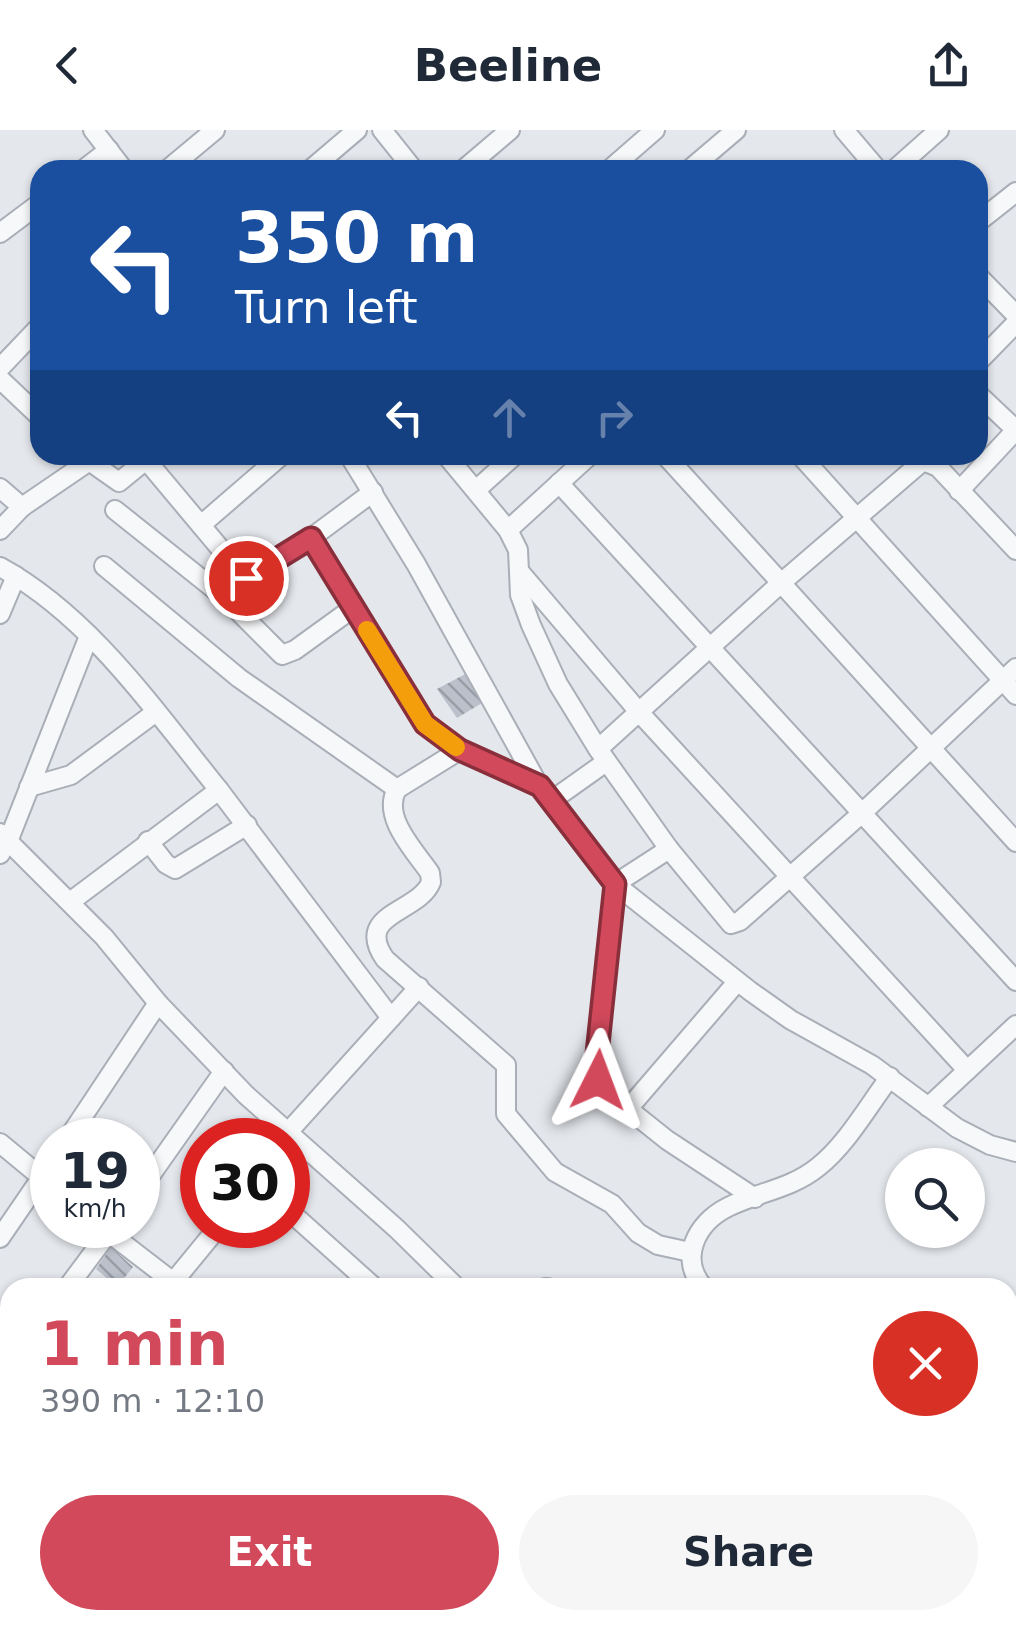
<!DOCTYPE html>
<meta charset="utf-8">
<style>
body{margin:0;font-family:"DejaVu Sans",sans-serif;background:#f6f6f7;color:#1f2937;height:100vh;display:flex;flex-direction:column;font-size:38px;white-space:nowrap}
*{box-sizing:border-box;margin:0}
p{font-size:32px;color:#747a83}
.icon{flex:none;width:55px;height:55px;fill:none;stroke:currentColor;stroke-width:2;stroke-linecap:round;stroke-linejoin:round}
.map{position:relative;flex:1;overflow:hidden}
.side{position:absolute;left:0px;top:1148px;width:1018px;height:352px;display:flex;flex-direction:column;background:#fff;border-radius:30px 30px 0 0;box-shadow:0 2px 8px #0004}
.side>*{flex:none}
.top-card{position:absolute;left:30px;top:30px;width:958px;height:305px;border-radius:30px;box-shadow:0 2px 8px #0004;background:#1a4fa0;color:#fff;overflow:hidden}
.fabs{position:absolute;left:885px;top:1018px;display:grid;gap:20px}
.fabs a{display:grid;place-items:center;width:100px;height:100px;border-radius:50%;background:#fff;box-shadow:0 2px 8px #0004;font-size:50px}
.speed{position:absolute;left:30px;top:988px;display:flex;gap:20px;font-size:50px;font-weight:700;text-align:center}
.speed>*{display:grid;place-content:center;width:130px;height:130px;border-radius:50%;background:#fff;box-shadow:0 2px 8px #0004;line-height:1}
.speed small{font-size:25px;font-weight:400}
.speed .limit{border:15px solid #d22;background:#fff;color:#111}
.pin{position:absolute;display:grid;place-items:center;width:85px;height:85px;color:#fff;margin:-42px;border:5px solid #fff;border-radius:50%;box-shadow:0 2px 10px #0007}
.me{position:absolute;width:110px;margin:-55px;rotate:3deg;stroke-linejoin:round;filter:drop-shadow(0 0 8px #0008)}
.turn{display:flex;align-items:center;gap:35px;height:210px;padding:0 40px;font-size:45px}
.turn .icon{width:130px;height:130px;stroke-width:2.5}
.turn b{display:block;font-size:70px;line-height:85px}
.lanes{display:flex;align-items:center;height:95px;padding:0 40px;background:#0003;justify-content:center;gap:50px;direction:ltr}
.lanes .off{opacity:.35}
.round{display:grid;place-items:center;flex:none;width:105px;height:105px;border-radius:52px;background:#f6f6f7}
.summary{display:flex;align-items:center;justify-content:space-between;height:170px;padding:0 40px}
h1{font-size:60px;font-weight:700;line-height:75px;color:#d1495b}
.button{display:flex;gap:20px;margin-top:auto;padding:20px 40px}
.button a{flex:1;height:115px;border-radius:60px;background:#d1495b;color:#fff;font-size:40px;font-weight:700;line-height:115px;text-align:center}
.button a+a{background:#f6f6f7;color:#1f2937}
header{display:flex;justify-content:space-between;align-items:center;height:130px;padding:0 40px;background:#fff;font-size:45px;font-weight:700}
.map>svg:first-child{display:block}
.building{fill:url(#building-back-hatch)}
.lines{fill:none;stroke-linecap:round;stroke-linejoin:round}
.minor-casing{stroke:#a9aeb7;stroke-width:22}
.minor{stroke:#f7f8fa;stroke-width:18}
.route-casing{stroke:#882f3b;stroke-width:25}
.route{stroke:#d1495b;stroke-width:18}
.slow{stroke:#f59e0b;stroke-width:18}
</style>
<header><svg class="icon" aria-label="back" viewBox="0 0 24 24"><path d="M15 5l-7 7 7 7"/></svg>Beeline<svg class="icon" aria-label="share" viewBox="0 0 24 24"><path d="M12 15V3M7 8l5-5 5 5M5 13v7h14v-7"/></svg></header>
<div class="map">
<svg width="1016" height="1499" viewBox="0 0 1016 1499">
<defs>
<pattern id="building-back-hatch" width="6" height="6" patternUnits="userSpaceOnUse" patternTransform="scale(2.5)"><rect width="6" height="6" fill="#bbc0ca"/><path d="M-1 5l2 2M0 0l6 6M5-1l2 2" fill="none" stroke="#989da6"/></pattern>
</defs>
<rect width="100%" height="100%" fill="#e4e7ec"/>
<g class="building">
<polygon points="471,541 487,570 457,588 437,559"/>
<polygon points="111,1117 133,1137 117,1157 96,1139"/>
</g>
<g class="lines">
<defs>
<g id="minor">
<polyline points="93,0 124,40"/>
<polyline points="382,0 414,40"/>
<polyline points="844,0 878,40"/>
<polyline points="83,40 109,20"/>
<polyline points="167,40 215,0"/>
<polyline points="310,40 357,0"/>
<polyline points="463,40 510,0"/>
<polyline points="609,40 655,0"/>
<polyline points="689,40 736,0"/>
<polyline points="894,40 939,0"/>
<polyline points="978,92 1016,62"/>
<polyline points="0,103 40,73"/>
<polyline points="978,146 1016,185"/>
<polyline points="978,232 1016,193"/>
<polyline points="0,238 40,196"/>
<polyline points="0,249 40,287"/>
<polyline points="978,264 1016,300"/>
<polyline points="349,325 416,434 539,656"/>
<polyline points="446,325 508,400 518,420 520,465 531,495 558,554 598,619 669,719 731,794 740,791 861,684 1016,538"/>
<polyline points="665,325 1016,712"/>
<polyline points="800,325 1016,565"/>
<polyline points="82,326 119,352 152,325"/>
<polyline points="147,331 245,448 311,408 425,594 460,620 539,656 615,754 750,861 791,890 872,935 957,998 990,1015 1016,1022"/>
<polyline points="559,353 1016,851"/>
<polyline points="0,358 22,377"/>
<polyline points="476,360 515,325"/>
<polyline points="959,361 1016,300"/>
<polyline points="115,380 224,467 232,460"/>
<polyline points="201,395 282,325"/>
<polyline points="0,400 22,377 88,332"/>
<polyline points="508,400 590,325"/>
<polyline points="311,408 373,362"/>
<polyline points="104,436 239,548 397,659"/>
<path d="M 0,437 C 91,487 155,581 219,660 L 70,772"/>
<polyline points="520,442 639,582 967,940"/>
<polyline points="224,467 282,525 295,520 353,478"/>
<polyline points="0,484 16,446"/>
<polyline points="598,619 781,453 923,331 938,337 1016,420"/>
<path d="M 460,620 L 397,659 C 381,687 415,721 430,743 L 431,752 C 419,783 353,783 385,829 L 506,935 L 506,984 L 555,1042 L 612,1074 L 638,1103 L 658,1115 L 690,1122"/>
<polyline points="29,657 71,645 156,582"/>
<polyline points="219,660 391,888"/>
<polyline points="551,671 606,632"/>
<polyline points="0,703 104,807 158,873 246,965 397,1099 457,1158"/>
<polyline points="148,711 166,734 175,739 247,695"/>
<polyline points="669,719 615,754 596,933 597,950 603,959 667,1010 755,1068"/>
<polyline points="0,724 9,709 89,506"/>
<polyline points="928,977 1016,895"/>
<polyline points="627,980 737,852"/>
<polyline points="67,1010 158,873"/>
<polyline points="281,1010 419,857"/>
<polyline points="0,1013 52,1056"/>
<polyline points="138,1063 224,941"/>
<polyline points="288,1080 375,1158"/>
<polyline points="99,1095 181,1158"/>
<polyline points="0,1108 52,1032"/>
<polyline points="174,1151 220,1095"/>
<polyline points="67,1158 114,1095"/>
<polyline points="545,1158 548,1158"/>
<path d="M 704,1158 C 678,1129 696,1093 728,1077 C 758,1062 791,1059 818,1037 C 847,1014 868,976 890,947"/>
<polyline points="1008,1204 1016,1194"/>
<polyline points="0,1246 10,1234"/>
<polyline points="0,1288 10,1295"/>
<polyline points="1008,1366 1016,1369"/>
<polyline points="0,1402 10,1389"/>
<polyline points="0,1468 10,1464"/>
<polyline points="255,1490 267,1499"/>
<polyline points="612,1490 624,1499"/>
<polyline points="997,1490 1009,1499"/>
<polyline points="284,1499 291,1490"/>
<polyline points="403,1499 410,1490"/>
<polyline points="521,1499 528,1490"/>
<polyline points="637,1499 645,1490"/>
<polyline points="906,1499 907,1490"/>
</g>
</defs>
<use href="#minor" class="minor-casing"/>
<use href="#minor" class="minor"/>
</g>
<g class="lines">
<defs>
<polyline id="route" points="246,448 311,408 425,594 460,620 540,656 615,754 596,933 598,950"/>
</defs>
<use href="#route" class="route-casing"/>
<use href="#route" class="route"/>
<polyline class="slow" points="367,500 425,594 456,617"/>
</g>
</svg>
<div class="fabs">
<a><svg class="icon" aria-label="search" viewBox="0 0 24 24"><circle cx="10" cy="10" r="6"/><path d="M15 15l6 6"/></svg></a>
</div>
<div class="speed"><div>19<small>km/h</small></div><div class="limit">30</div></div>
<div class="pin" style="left:246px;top:448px;background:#d93025"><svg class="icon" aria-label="arrive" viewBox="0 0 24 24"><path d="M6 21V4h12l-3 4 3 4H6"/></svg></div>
<svg class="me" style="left:598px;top:950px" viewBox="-20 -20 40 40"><path d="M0-17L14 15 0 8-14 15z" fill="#d1495b" stroke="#fff" stroke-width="4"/></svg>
<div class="top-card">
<div class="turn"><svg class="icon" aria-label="left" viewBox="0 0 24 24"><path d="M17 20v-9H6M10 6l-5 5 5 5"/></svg><div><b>350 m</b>Turn left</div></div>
<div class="lanes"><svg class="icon" aria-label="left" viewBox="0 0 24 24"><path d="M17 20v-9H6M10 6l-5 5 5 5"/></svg><svg class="icon off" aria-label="ahead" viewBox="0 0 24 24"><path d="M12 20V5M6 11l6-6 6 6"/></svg><svg class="icon off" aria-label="right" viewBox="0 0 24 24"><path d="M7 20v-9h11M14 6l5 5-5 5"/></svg></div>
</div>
<section class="side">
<div class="summary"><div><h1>1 min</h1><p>390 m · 12:10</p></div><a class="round" style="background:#d93025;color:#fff"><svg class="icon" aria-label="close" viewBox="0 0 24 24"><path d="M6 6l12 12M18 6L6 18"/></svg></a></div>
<div class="button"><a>Exit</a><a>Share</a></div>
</section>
</div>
